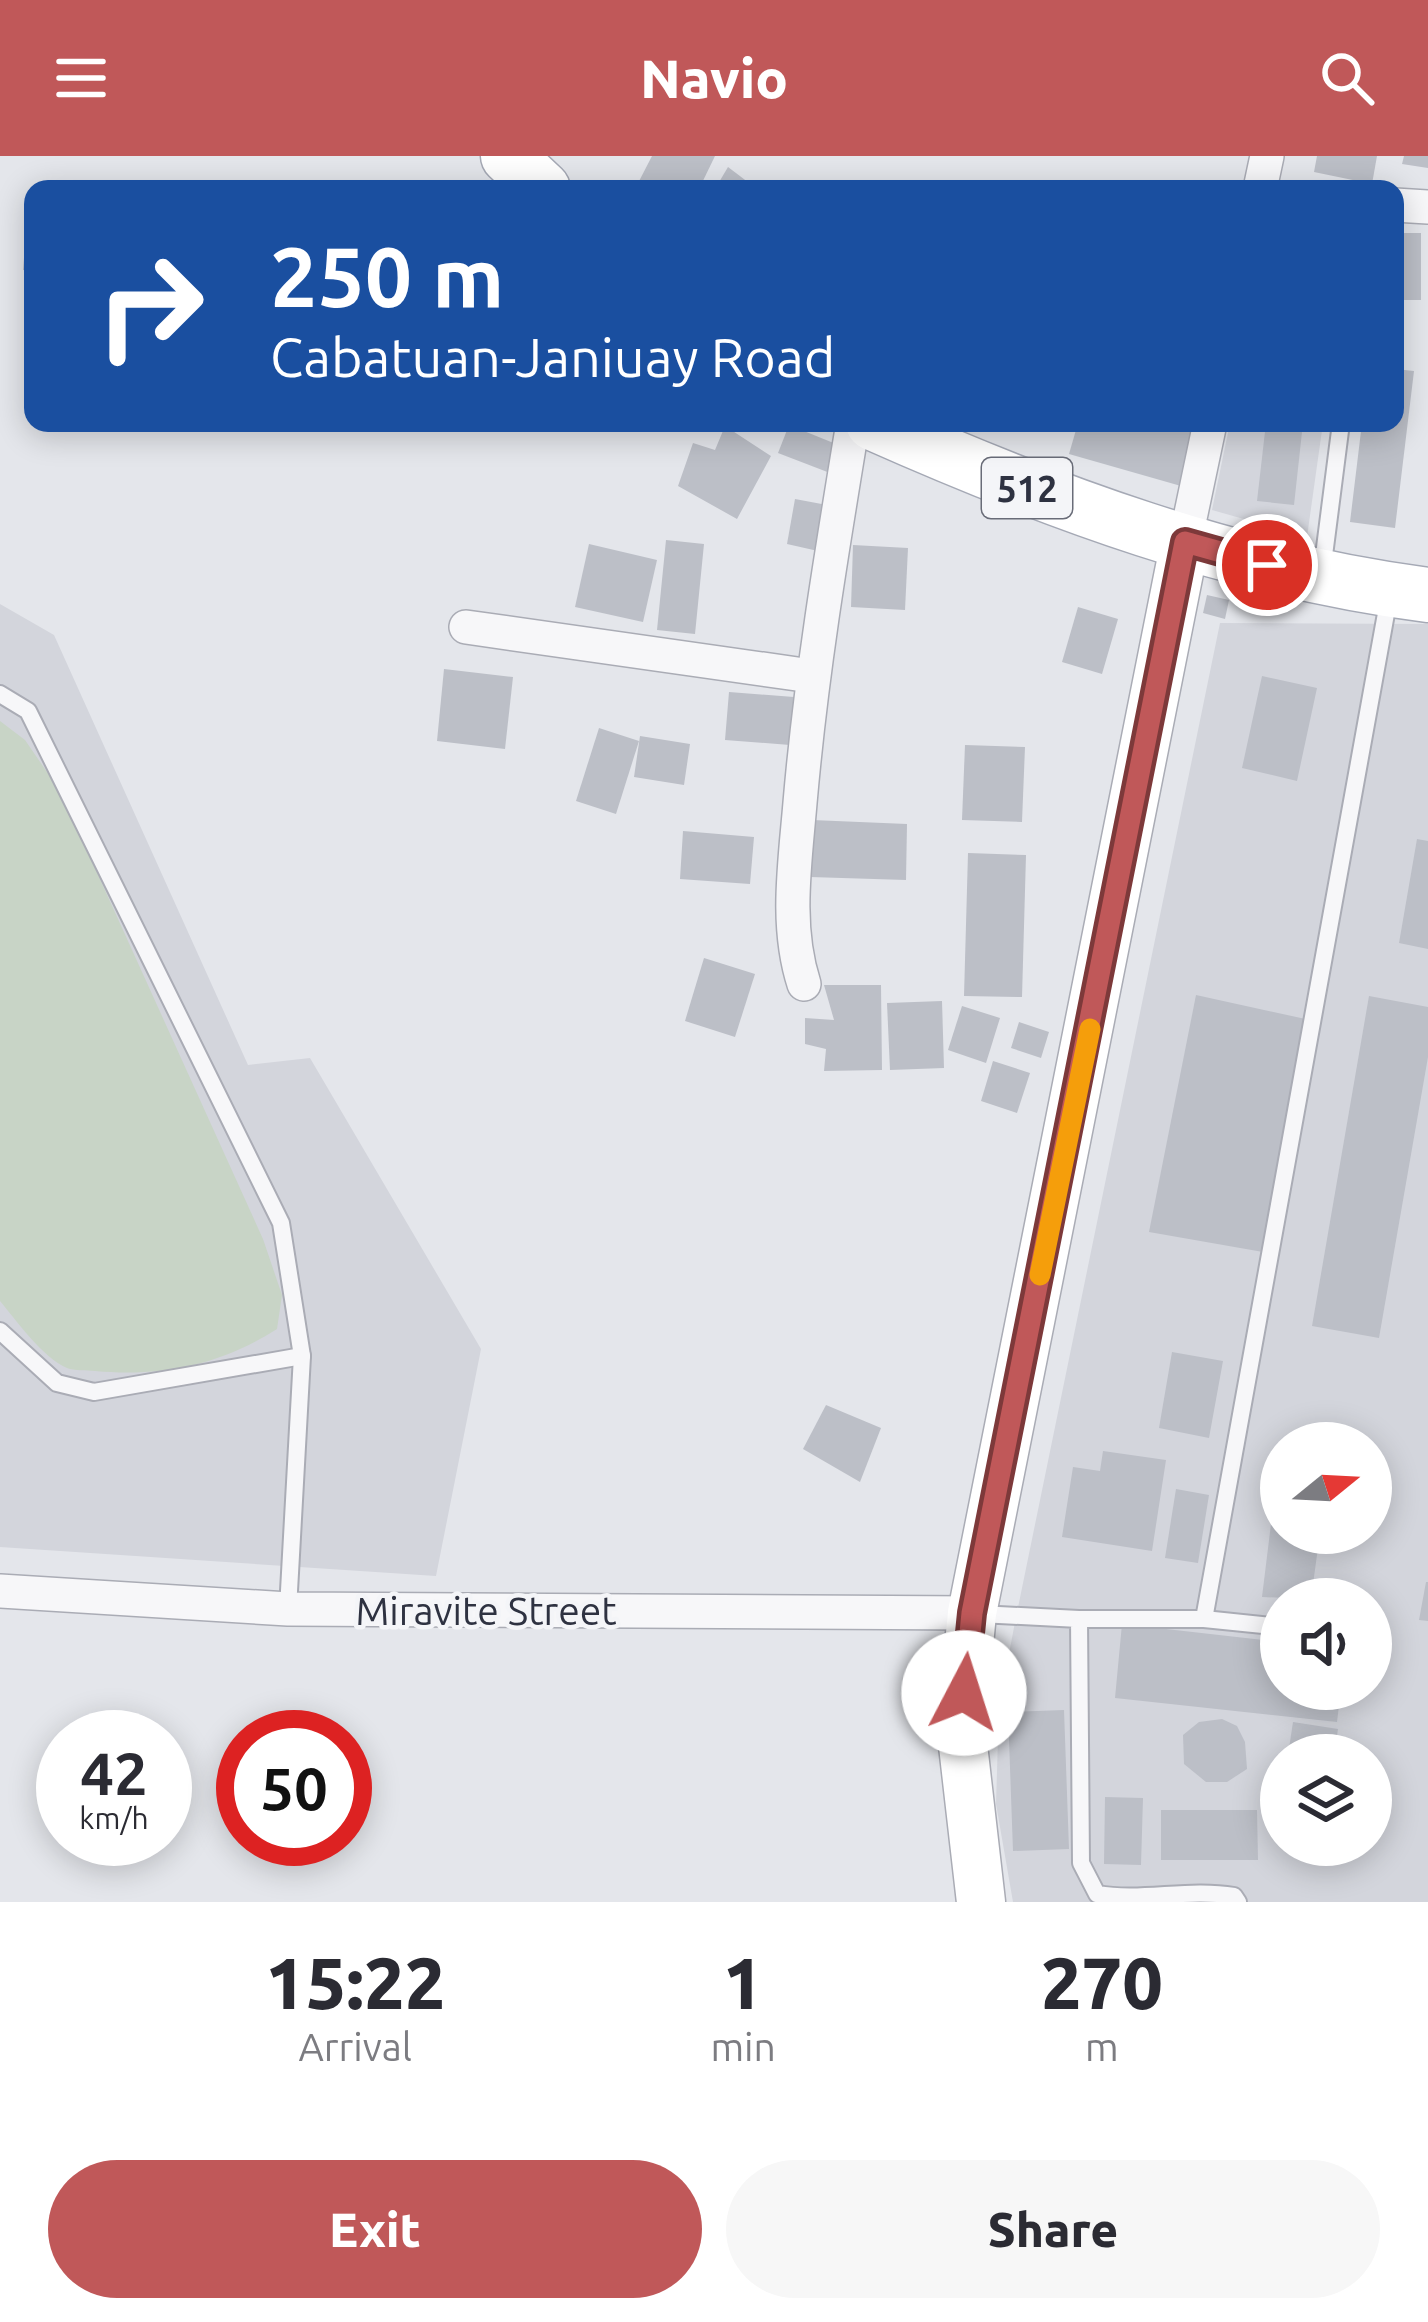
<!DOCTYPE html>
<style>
body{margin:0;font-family:Ubuntu,sans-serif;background:#f7f7f7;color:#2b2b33;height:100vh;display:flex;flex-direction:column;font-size:45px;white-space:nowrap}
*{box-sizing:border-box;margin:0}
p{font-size:39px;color:#7c7c81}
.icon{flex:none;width:66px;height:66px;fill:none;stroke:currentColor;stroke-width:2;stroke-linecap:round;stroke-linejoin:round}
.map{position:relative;height:1746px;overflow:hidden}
.side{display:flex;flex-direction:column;background:#fff;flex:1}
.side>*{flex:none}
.guide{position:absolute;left:24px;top:24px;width:1380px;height:252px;border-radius:24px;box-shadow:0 6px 30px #0003;background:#1a4fa0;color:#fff;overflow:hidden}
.needle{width:78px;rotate:72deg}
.buttons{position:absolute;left:1260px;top:1266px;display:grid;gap:24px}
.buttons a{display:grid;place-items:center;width:132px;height:132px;border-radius:50%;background:#fff;box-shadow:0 6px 30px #0003;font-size:60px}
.speed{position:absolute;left:36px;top:1554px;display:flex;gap:24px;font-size:60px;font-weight:700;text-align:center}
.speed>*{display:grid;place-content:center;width:156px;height:156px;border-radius:50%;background:#fff;box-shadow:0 6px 30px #0003;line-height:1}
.speed small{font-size:30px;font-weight:400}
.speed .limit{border:18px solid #d22;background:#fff;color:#111}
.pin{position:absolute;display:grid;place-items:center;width:102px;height:102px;color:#fff;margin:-51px;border:6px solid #fff;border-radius:50%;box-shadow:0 3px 12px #0007}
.me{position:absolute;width:132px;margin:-66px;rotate:5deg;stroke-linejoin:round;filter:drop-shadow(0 0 9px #0008)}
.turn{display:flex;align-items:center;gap:42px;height:252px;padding:0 48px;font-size:54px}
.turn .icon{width:156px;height:156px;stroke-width:2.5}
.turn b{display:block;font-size:84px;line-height:102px}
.eta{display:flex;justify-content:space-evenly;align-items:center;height:204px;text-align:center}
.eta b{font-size:72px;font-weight:800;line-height:84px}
.primary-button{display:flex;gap:24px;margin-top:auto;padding:24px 48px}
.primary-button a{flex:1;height:138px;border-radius:72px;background:#c05859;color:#fff;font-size:48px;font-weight:800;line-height:138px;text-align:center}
.primary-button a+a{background:#f7f7f7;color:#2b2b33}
header{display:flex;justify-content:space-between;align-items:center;height:156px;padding:0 48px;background:#c05859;color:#fff;font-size:54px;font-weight:800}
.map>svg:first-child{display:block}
.built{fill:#d3d5dc;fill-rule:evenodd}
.green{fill:#c8d4c6}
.building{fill:#bcbfc7}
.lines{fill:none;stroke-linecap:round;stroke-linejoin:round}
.lane-casing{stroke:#aaacb5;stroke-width:20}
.street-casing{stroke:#aaacb5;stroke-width:36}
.secondary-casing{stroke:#aaacb5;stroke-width:51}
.primary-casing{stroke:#a5a9b5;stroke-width:57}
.lane{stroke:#f7f7f9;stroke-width:16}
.street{stroke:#f7f7f9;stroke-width:33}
.secondary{stroke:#fff;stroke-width:48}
.primary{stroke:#fff;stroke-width:54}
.route-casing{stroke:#7d393a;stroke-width:30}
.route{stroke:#c05859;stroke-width:21}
.slow{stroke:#f59e0b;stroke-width:21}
.labels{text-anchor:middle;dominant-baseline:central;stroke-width:9;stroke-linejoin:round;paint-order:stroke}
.shield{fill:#f4f5f8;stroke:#696c78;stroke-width:3}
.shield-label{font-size:36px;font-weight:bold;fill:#2e3241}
.street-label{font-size:39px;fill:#2e3241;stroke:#f4f5f8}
</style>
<header><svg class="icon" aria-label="menu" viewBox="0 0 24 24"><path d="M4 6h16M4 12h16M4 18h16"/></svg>Navio<svg class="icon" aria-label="search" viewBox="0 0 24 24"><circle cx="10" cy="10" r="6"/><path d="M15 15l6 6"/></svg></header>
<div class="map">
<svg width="1428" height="1746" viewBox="0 0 1428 1746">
<rect width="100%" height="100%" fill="#e4e6eb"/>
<g class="built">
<polygon points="1230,267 1323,267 1307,381 1212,354"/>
<polygon points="0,448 54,479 248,909 310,902 481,1193 436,1420 0,1391"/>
<path d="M 1220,467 L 1428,468 L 1428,1746 L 1013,1746 L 996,1648 L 999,1551 L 1015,1466 ZM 1281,1287 L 1371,1287 L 1371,1377 L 1281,1377 ZM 1281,1443 L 1371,1443 L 1371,1533 L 1281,1533 ZM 1281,1599 L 1371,1599 L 1371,1689 L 1281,1689 Z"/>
</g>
<path class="green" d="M 0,565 L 25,584 L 60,635 L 263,1083 L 282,1139 L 277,1173 C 220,1209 162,1221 95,1215 C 87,1214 74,1215 67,1212 C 43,1202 16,1164 0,1145 Z"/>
<g class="building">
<polygon points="652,0 715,0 699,33 635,33"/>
<polygon points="1317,0 1377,0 1372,28 1314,16"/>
<polygon points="1404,0 1428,0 1428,12 1402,8"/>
<polygon points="728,11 757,33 715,33"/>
<polygon points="26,77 33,78 33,115 23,114"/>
<rect x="1395" y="77" width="26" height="67"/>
<polygon points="1395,213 1414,215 1395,372 1350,366 1362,267 1395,267"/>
<polygon points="1078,267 1199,267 1181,330 1069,298"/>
<polygon points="1266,267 1303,267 1294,349 1257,345"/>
<polygon points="789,269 841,290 830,317 778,297"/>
<polygon points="725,270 771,300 737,363 678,330 693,287 715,294"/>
<polygon points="795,343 827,349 818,395 787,388"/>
<polygon points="666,384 704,388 695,478 657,474"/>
<polygon points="589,388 657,404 643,466 575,451"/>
<polygon points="853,389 908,392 905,454 851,451"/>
<polygon points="1207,439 1229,444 1225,463 1203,457"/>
<polygon points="1078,451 1118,463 1102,518 1062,506"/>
<polygon points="444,513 513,521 505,593 437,585"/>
<polygon points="1262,520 1317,532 1297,625 1242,612"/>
<polygon points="729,536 794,541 790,589 725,584"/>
<polygon points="599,572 639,585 616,658 576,645"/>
<polygon points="640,580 690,588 684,629 634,621"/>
<polygon points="965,589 1025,591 1022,666 962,664"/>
<polygon points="812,664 907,668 906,724 810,721"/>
<polygon points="683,675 754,681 750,728 680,723"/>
<polygon points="1417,683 1428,685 1428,793 1399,787"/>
<polygon points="968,697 1026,699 1022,841 964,840"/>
<polygon points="704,802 755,818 735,881 685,865"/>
<polygon points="824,829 881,829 882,914 824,915 826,893 805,888 805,862 834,864"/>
<polygon points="1196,839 1310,864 1263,1096 1149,1076"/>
<polygon points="1369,840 1428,851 1428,901 1379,1182 1312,1170"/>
<polygon points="942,845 944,912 890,914 887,847"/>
<polygon points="962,850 1000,862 986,907 948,894"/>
<polygon points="1019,866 1049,876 1041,902 1011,892"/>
<polygon points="993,905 1030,917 1017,957 981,945"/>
<polygon points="1172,1196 1223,1205 1209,1282 1159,1272"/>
<polygon points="826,1249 881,1272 860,1326 803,1293"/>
<polygon points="1103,1295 1166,1304 1152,1395 1062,1381 1073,1311 1100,1315"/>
<polygon points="1278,1311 1281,1377 1320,1377 1311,1443 1262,1441"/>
<polygon points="1176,1333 1209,1339 1198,1407 1165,1402"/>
<polygon points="1426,1426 1428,1426 1428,1465 1419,1464"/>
<polygon points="1122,1468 1281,1486 1281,1533 1341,1533 1337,1566 1115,1542"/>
<polygon points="1064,1554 1069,1693 1013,1695 1008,1556"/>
<polygon points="1222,1563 1237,1570 1245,1586 1247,1613 1227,1626 1206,1626 1184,1608 1183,1579 1199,1566"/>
<polygon points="1293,1566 1338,1573 1334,1599 1288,1599"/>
<polygon points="1105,1641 1143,1642 1141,1709 1104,1708"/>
<polygon points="1161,1654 1257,1654 1258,1704 1161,1704"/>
</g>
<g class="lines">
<defs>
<g id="lane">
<polyline points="1322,415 1341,267"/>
<polyline points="0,538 28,555 281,1067 302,1200 288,1453"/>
<polyline points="0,1175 57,1227 94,1236 302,1200"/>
<path d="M 979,1458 L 1079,1463 L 1081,1707 L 1097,1738 C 1142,1746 1188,1732 1234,1740 L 1238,1746"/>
<polyline points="1079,1463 1204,1463 1281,1471"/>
<polyline points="1204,1463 1389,441"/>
</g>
<g id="street">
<polyline points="1260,33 1267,0"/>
<polyline points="1395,49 1428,51"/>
<polyline points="1185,386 1210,267"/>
<polyline points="466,471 811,520"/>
<path d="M 804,828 C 785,770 795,707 800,647 C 811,519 832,394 853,267"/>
<polyline points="0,1435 288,1453 972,1457"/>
</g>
<polyline id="secondary" points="981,1746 961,1572 972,1457 1185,386"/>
<g id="primary">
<polyline points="508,0 543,33"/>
<path d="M 873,267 C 1051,346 1234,414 1428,439"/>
</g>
</defs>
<use href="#lane" class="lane-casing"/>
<use href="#street" class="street-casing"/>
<use href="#secondary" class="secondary-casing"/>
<use href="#primary" class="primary-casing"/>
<use href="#lane" class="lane"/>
<use href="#street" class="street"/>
<use href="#secondary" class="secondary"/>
<use href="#primary" class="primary"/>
</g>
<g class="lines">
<defs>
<polyline id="route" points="964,1537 972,1457 1185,386 1267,409"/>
</defs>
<use href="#route" class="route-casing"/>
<use href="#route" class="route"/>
<polyline class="slow" points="1040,1119 1090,873"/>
</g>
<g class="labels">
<rect class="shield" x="982" y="302" width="90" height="60" rx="9"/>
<g class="shield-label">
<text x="1027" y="332">512</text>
</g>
<g class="street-label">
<text x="486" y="1454">Miravite Street</text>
</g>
</g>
</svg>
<div class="buttons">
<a><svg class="needle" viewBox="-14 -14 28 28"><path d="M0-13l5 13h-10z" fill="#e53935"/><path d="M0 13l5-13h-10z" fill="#7c7c81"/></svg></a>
<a><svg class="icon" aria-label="sound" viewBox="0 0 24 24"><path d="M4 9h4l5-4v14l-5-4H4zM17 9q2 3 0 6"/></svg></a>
<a><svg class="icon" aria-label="layers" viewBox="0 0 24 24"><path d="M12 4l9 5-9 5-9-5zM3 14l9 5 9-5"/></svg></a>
</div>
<div class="speed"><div>42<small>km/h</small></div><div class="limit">50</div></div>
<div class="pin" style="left:1267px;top:409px;background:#d93025"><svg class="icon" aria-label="arrive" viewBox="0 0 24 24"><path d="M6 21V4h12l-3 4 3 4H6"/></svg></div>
<svg class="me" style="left:964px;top:1537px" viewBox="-20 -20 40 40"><circle r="19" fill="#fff"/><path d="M0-13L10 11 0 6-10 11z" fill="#c05859"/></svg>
<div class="guide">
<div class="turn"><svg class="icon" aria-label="right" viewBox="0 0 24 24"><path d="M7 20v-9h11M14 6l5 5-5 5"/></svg><div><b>250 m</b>Cabatuan-Janiuay Road</div></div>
</div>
</div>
<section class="side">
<div class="eta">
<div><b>15:22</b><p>Arrival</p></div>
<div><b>1</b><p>min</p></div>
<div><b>270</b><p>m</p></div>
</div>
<div class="primary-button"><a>Exit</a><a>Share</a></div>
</section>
